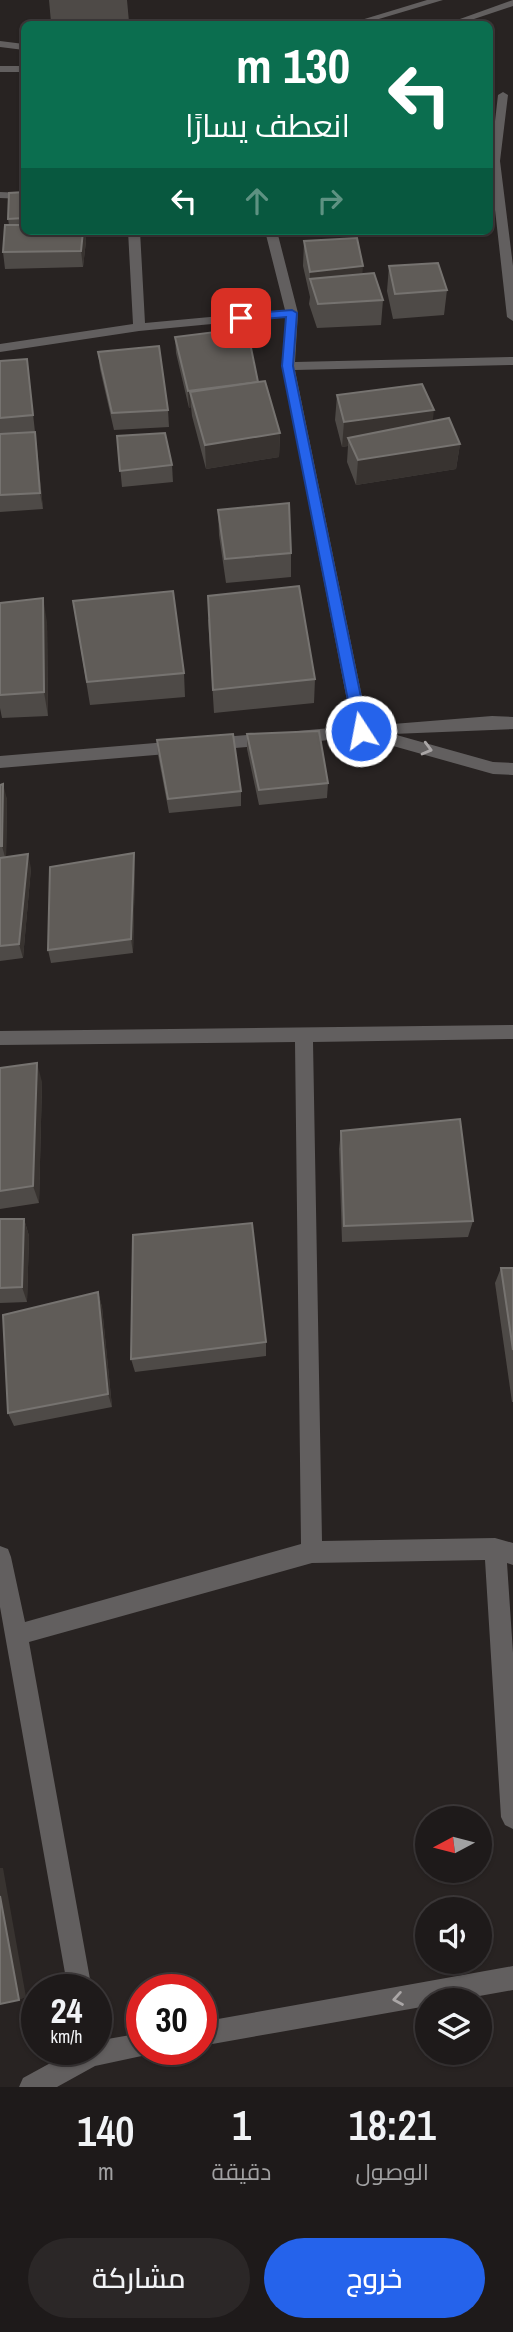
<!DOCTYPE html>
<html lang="ar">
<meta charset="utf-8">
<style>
body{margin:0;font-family:"Archivo Narrow",Cairo,sans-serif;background:#2b2727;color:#f1f3f6;direction:rtl;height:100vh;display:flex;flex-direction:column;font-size:26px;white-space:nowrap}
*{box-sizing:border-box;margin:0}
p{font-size:23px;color:#a1a1a2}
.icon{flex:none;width:38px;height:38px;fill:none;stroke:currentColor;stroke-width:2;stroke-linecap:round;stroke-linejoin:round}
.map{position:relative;height:2087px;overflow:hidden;direction:ltr}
.sheet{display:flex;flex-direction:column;background:#1e1a1a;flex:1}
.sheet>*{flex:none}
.banner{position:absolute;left:21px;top:21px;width:472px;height:214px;border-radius:10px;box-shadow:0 2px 5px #0004,0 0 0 2px #3c3839;direction:rtl;background:#0b6e4f;color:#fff;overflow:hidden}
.needle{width:46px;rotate:263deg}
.tools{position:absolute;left:415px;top:1806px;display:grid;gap:14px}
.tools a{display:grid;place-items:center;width:77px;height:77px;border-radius:50%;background:#1e1a1a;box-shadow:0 2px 5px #0004,0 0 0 2px #3c3839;font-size:35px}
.speed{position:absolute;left:21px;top:1974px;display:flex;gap:14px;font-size:35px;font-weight:700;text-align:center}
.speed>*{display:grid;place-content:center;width:91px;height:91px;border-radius:50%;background:#1e1a1a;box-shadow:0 2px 5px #0004,0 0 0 2px #3c3839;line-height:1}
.speed small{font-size:18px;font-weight:400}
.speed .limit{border:10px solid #d22;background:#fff;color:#111}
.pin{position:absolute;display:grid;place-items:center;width:60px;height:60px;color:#fff;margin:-30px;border-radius:14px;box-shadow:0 4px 10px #0006}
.me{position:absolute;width:77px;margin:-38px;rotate:349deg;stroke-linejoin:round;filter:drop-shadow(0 0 5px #0008)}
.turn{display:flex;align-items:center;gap:24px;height:147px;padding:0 28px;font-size:32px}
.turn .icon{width:91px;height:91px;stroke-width:2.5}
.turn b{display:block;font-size:49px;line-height:60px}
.lanes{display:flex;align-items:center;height:66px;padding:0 28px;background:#0003;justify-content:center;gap:35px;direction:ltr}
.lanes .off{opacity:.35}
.eta{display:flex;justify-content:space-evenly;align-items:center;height:119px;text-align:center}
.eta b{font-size:42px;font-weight:600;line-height:49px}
.cta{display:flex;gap:14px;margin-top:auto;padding:14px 28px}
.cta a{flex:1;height:80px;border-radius:42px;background:#2563eb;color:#fff;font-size:28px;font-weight:600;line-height:80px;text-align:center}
.cta a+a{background:#2b2727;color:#f1f3f6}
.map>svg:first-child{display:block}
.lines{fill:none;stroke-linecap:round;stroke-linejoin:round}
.minor{fill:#625f5f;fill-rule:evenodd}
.wall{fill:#4e4a47}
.shaded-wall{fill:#383330}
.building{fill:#605c58;stroke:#767370;stroke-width:2}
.oneway{stroke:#aaa6a6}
.route{fill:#2563eb;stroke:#184099;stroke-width:2}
</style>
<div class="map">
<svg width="513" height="2087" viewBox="0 0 513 2087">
<rect width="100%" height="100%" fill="#282322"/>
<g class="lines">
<g class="minor">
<polygon points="427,0 443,0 362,24 348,24"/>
<polygon points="513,0 513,6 459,24 446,24"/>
<polygon points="0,41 24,44 24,50 0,47"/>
<rect x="0" y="66" width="24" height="6"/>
<polygon points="503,92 508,95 500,161 513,266 513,321 507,317 490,165 498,95"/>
<polygon points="0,192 24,193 24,199 0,198"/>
<polygon points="128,231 140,231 145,323 285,310 265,231 277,231 298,313 295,362 513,357 513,365 295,370 368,726 492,716 513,717 513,729 393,734 493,762 513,763 513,775 493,774 361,737 298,743 290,737 298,731 352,726 282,366 286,317 139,331 0,352 0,344 133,324"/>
<polygon points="270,733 278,739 270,745 211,750 203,744 211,738"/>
<polygon points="179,741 187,747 179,753 0,768 0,756"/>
<polygon points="513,1025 513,1039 313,1042 322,1541 495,1538 513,1543 513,1565 507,1563 513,1653 513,1829 505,1825 501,1817 485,1560 312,1563 29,1642 92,1990 68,1990 0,1607 0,1546 8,1549 11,1557 25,1622 301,1544 295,1042 0,1045 0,1031"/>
<polygon points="513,1966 513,1990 457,2000 427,2000 427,2006 201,2046 201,2022"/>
<polygon points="142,2033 142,2049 153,2049 151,2054 95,2066 57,2087 19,2087 23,2078 76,2049 96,2049 96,2041"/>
</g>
</g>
<g class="wall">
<polygon points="49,0 127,0 129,22 51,22"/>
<polygon points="24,192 24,231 90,231 90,234 85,234 86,241 83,267 5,269 3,252 9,225 8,219"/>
<polygon points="304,241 362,274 383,300 381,325 317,328 309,304 310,297 303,266"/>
<polygon points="389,266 447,290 444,315 393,319 387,291"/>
<polygon points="175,337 258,382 280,433 279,457 206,469 192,416 191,407 189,408 176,353"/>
<polygon points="98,352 168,410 169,427 114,430 100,369"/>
<polygon points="27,359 35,432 32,432 37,449 43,509 0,512 0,361"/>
<polygon points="337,395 433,421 460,444 456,469 356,485 347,462 348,446 342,447 335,420"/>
<polygon points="117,436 172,465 173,482 122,487"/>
<polygon points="218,510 291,553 291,577 226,583 219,535"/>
<polygon points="73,601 184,673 185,697 90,705"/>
<polygon points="208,619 315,679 314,703 214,713"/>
<polygon points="47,622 48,716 2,718 0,708 0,695"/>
<polygon points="247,734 328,783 327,798 259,805 247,749"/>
<polygon points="157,740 241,791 241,806 169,813 158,755"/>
<polygon points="0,785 7,799 6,857 31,868 23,958 0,961"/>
<polygon points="135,867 133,953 51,963 48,950"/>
<polygon points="0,1068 42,1082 39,1203 0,1209"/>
<polygon points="341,1131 473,1221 468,1237 342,1242 339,1149"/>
<polygon points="0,1219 24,1219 29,1236 27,1302 0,1303"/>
<polygon points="501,1268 513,1268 513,1402 512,1402 495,1283"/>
<polygon points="98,1292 102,1307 112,1407 14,1426 8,1413"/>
<polygon points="266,1342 266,1356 135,1372 131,1359"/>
</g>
<g class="shaded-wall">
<polygon points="83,231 84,231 86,241 83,267 81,251"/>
<polygon points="363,266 361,291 310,279 309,297 310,272"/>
<polygon points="258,382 190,392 191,407 189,408 188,391"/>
<polygon points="434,410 431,435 348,438 348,446 342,447 344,422"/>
<polygon points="35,432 37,449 43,509 40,493"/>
<polygon points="280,433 279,457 206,469 205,445"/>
<polygon points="460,444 456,469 356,485 358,460"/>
<polygon points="43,598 47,622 48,716 44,692"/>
<polygon points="3,784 7,799 6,861 2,846"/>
<polygon points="134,853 135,867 133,953 131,939"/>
<polygon points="28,854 31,868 23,958 19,944"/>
<polygon points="37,1063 42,1082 39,1203 33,1186"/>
<polygon points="24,1219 29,1236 27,1302 22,1287"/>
<polygon points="98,1292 102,1307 112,1407 108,1394"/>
<polygon points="0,1868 3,1868 26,1997 19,2000 0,1896"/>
</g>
<g class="building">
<polygon points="24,192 24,218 8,219 9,193"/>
<polygon points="5,225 24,225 24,231 83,231 81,251 3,252"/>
<polygon points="357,238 363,266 310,272 304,241"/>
<polygon points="438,263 447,290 395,294 389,266"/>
<polygon points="374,273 383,300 318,304 310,279"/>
<polygon points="247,328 258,382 188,391 175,337"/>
<polygon points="159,346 168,410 112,413 98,352"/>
<polygon points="27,359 33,415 0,418 0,361"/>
<polygon points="265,381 280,433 205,445 190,392"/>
<polygon points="422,384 434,410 344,422 337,395"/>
<polygon points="449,418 460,444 358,460 348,438"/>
<polygon points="35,432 40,493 0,495 0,434"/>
<polygon points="165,433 172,465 120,471 117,436"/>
<polygon points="289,503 291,553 225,559 218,510"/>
<polygon points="299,586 315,679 213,690 208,596"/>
<polygon points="173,591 184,673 87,682 73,601"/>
<polygon points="43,598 44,692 0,695 0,603"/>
<polygon points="319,731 328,783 259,790 247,734"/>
<polygon points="233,734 241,791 168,799 157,740"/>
<polygon points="3,784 2,846 0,846 0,785"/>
<polygon points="134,853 131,939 48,950 50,867"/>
<polygon points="28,854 19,944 0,946 0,858"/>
<polygon points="37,1063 33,1186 0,1191 0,1068"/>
<polygon points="460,1119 473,1221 344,1226 341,1131"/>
<polygon points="0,1219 24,1219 22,1287 0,1288"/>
<polygon points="252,1223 266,1342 131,1359 133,1235"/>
<polygon points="501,1268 513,1268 513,1350"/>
<polygon points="98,1292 108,1394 8,1413 3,1315"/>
<polygon points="0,1896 19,2000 0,2004"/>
</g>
<defs><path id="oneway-chevron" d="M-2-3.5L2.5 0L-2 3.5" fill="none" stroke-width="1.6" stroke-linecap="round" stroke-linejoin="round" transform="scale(1.75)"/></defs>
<g class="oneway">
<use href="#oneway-chevron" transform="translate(427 749) rotate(15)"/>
<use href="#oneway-chevron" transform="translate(398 1999) rotate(170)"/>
</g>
<polygon class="route" points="292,310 297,313 293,366 368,731 361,736 354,731 282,366 286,317 241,321 235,318 241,314"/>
</svg>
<div class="tools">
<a><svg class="needle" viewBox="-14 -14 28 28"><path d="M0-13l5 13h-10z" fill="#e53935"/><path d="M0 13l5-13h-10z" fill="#a1a1a2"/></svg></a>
<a><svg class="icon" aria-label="sound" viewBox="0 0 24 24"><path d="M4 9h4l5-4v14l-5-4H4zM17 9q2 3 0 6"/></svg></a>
<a><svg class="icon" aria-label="layers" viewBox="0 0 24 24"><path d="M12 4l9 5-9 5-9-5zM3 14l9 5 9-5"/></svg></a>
</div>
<div class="speed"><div>24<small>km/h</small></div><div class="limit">30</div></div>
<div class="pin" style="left:241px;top:318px;background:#d93025"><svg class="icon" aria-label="arrive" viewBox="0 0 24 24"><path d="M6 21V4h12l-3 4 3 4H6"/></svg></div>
<svg class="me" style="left:361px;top:731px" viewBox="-20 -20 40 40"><circle r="17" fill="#2563eb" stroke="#fff" stroke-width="3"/><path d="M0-11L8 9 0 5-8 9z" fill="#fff"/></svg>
<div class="banner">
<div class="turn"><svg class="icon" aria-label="left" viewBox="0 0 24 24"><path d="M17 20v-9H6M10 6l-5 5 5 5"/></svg><div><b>130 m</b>انعطف يسارًا</div></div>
<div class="lanes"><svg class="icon" aria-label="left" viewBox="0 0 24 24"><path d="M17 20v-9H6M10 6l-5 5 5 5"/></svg><svg class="icon off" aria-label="ahead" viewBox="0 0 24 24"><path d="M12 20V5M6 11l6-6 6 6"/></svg><svg class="icon off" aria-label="right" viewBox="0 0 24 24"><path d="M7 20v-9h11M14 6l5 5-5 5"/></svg></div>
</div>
</div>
<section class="sheet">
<div class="eta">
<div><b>18:21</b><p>الوصول</p></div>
<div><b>1</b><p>دقيقة</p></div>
<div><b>140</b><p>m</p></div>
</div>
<div class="cta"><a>خروج</a><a>مشاركة</a></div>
</section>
